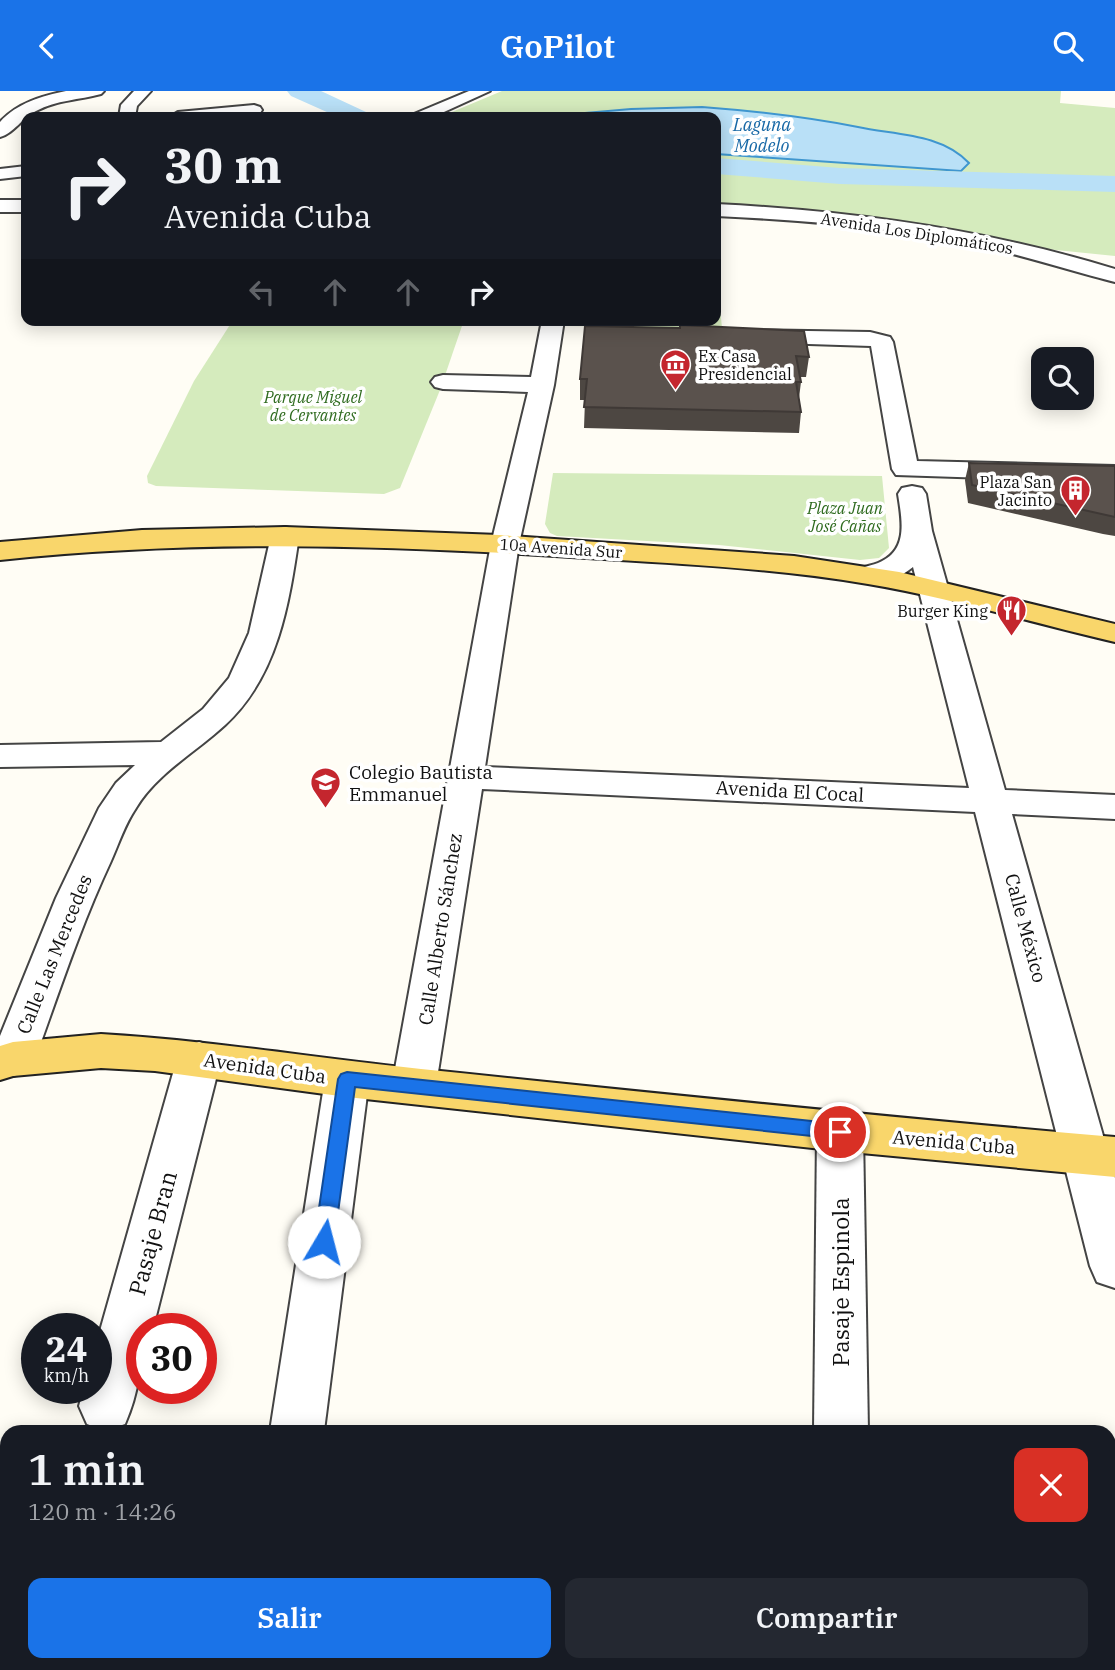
<!DOCTYPE html>
<html lang="es">
<meta charset="utf-8">
<style>
body{margin:0;font-family:"IBM Plex Serif",serif;background:#242831;color:#f1f3f6;height:100vh;display:flex;flex-direction:column;font-size:26px;white-space:nowrap}
*{box-sizing:border-box;margin:0}
p{font-size:23px;color:#9ea1a6}
.icon{flex:none;width:38px;height:38px;fill:none;stroke:currentColor;stroke-width:2;stroke-linecap:round;stroke-linejoin:round}
.map{position:relative;flex:1;overflow:hidden}
.side{position:absolute;left:0px;top:1334px;width:1116px;height:247px;display:flex;flex-direction:column;background:#171b24;border-radius:21px 21px 0 0;box-shadow:0 4px 18px #0003}
.side>*{flex:none}
.hud{position:absolute;left:21px;top:21px;width:700px;height:214px;border-radius:14px;box-shadow:0 4px 18px #0003;background:#171b24;color:#f1f3f6;overflow:hidden}
.fabs{position:absolute;left:1031px;top:256px;display:grid;gap:14px}
.fabs a{display:grid;place-items:center;width:63px;height:63px;border-radius:14px;background:#171b24;box-shadow:0 4px 18px #0003;font-size:35px}
.speed{position:absolute;left:21px;top:1222px;display:flex;gap:14px;font-size:35px;font-weight:700;text-align:center}
.speed>*{display:grid;place-content:center;width:91px;height:91px;border-radius:50%;background:#171b24;box-shadow:0 4px 18px #0003;line-height:1}
.speed small{font-size:18px;font-weight:400}
.speed .limit{border:10px solid #d22;background:#fff;color:#111}
.pin{position:absolute;display:grid;place-items:center;width:60px;height:60px;color:#fff;margin:-30px;border:4px solid #fff;border-radius:50%;box-shadow:0 2px 7px #0007}
.me{position:absolute;width:77px;margin:-38px;rotate:8deg;stroke-linejoin:round;filter:drop-shadow(0 0 5px #0008)}
.turn{display:flex;align-items:center;gap:24px;height:147px;padding:0 28px;font-size:32px}
.turn .icon{width:91px;height:91px;stroke-width:2.5}
.turn b{display:block;font-size:49px;line-height:60px}
.lanes{display:flex;align-items:center;height:66px;padding:0 28px;background:#0003;justify-content:center;gap:35px;direction:ltr}
.lanes .off{opacity:.35}
.round{display:grid;place-items:center;flex:none;width:74px;height:74px;border-radius:14px;background:#242831}
.overview{display:flex;align-items:center;justify-content:space-between;height:119px;padding:0 28px}
h1{font-size:42px;font-weight:600;line-height:52px}
.primary-button{display:flex;gap:14px;margin-top:auto;padding:14px 28px}
.primary-button a{flex:1;height:80px;border-radius:14px;background:#1a73e8;color:#fff;font-size:28px;font-weight:600;line-height:80px;text-align:center}
.primary-button a+a{background:#242831;color:#f1f3f6}
header{display:flex;justify-content:space-between;align-items:center;height:91px;padding:0 28px;background:#1a73e8;color:#fff;font-size:32px;font-weight:600}
.map>svg:first-child{display:block}
.green{fill:#d5ebbd}
.water{fill:#b9e0f7;stroke:#3f96cf;stroke-width:2}
.lines{fill:none;stroke-linecap:round;stroke-linejoin:round}
.river{fill:#b9e0f7;fill-rule:evenodd}
.minor-casing{stroke:#444;stroke-width:4}
.major-casing{stroke:#222;stroke-width:4}
.minor{fill:#fff;fill-rule:evenodd}
.major{fill:#f9d66b;fill-rule:evenodd}
.wall{fill:#4d4742}
.building{fill:#5a524d;stroke:#3f3936;stroke-width:2}
.route{fill:#1a73e8;stroke:#114b97;stroke-width:2}
.labels{text-anchor:middle;dominant-baseline:central;stroke-width:7;stroke-linejoin:round;paint-order:stroke}
.far-street-label{font-size:16px;fill:#111;stroke:#fff}
.far-poi-label{font-size:16px;fill:#111;stroke:#fff;text-anchor:end}
.far-park-label{font-size:16px;font-style:italic;fill:#2f6b1f;stroke:#fff}
.far-water-label{font-size:18px;font-style:italic;fill:#1768a6;stroke:#fff}
.poi-label{font-size:19px;fill:#111;stroke:#fff;text-anchor:start}
.street-label{font-size:19px;fill:#111;stroke:#fff}
.near-street-label{font-size:23px;fill:#111;stroke:#fff}
</style>
<header><svg class="icon" aria-label="back" viewBox="0 0 24 24"><path d="M15 5l-7 7 7 7"/></svg>GoPilot<svg class="icon" aria-label="search" viewBox="0 0 24 24"><circle cx="10" cy="10" r="6"/><path d="M15 15l6 6"/></svg></header>
<div class="map">
<svg width="1115" height="1579" viewBox="0 0 1115 1579">
<rect width="100%" height="100%" fill="#fffdf5"/>
<g class="green">
<polygon points="502,0 1061,0 1060,12 1115,17 1115,165 1046,158 884,128 798,119 716,116 716,26 440,26"/>
<polygon points="716,176 722,237 567,235 568,229 716,229"/>
<polygon points="233,229 464,229 440,299 400,397 384,403 156,395 148,392 147,385 194,290"/>
<polygon points="553,382 882,385 889,457 879,467 860,469 719,454 557,445 550,442 545,433"/>
</g>
<path class="water" d="M 702,16 C 755,20 806,26 858,36 C 895,44 941,42 969,72 L 961,80 L 716,63 L 716,26 L 539,26 L 631,18 Z"/>
<g class="lines">
<g class="river">
<polygon points="287,0 321,0 366,21 370,26 338,26 291,5"/>
<polygon points="716,67 840,77 1115,85 1115,101 840,93 716,83"/>
</g>
<defs>
<g id="minor">
<path d="M 66,0 L 104,0 L 101,3 C 79,9 57,9 36,20 C 23,26 13,43 0,46 L 0,31 C 17,12 42,5 66,0 Z"/>
<polygon points="134,0 151,0 137,15 135,26 119,26 121,14"/>
<polygon points="469,0 490,0 433,26 412,26 414,23"/>
<polygon points="254,14 260,16 262,19 260,22 228,26 170,26 178,21"/>
<polygon points="26,75 26,85 0,88 0,78"/>
<rect x="0" y="109" width="26" height="12"/>
<path d="M 716,113 C 852,120 985,138 1115,178 L 1115,191 C 1067,179 1020,163 971,153 C 887,136 801,129 716,125 Z"/>
<path d="M 542,229 L 564,229 L 554,294 L 519,453 L 485,676 L 969,697 L 913,476 C 899,488 875,495 858,490 L 853,484 C 859,475 868,476 878,472 C 909,460 902,429 898,403 L 902,397 L 912,395 L 922,397 L 926,403 L 932,440 L 1005,699 L 1115,704 L 1115,728 L 1012,723 L 1115,1087 L 1115,1197 L 1097,1191 L 1090,1175 L 975,721 L 482,698 L 436,994 L 430,1007 L 414,1012 L 398,1007 L 392,994 L 491,453 L 528,301 L 443,298 L 435,296 L 431,291 L 435,286 L 443,284 L 531,286 Z"/>
<polygon points="753,239 870,241 890,246 893,251 917,370 1115,375 1115,391 896,384 892,378 871,255 745,251 742,246 745,241"/>
<path d="M 285,436 L 295,439 L 299,445 C 289,513 278,585 225,634 C 196,661 157,682 136,717 C 125,733 119,752 111,770 C 81,834 59,901 35,968 L 28,980 L 13,985 L 0,981 L 0,945 L 56,807 L 99,717 L 116,692 L 135,674 L 0,676 L 0,654 L 161,651 L 203,618 L 229,587 L 249,542 L 271,445 L 275,439 Z"/>
<path d="M 199,951 L 214,956 L 221,968 L 153,1237 L 142,1237 C 142,1272 139,1301 125,1333 L 105,1340 L 87,1333 L 79,1315 L 84,1297 L 96,1297 L 96,1254 L 177,968 L 184,956 Z"/>
<polygon points="347,970 363,975 369,988 324,1340 270,1340 325,988 331,975"/>
<polygon points="840,1022 856,1028 863,1041 868,1340 814,1340 817,1041 824,1028"/>
<polygon points="232,1573 294,1573 293,1579 231,1579"/>
<rect x="810" y="1573" width="62" height="6"/>
</g>
<g id="major">
<path d="M 285,436 L 499,444 L 794,465 L 899,481 L 1115,533 L 1115,551 C 1033,532 951,507 868,493 C 775,477 680,473 587,467 C 391,454 196,448 0,469 L 0,451 L 142,439 Z"/>
<path d="M 101,943 C 208,949 314,967 421,978 C 652,1002 883,1026 1115,1046 L 1115,1086 L 840,1060 L 347,1006 L 155,980 L 101,977 L 13,985 L 0,989 L 0,955 L 13,951 Z"/>
</g>
</defs>
<use href="#minor" class="minor-casing"/>
<use href="#major" class="major-casing"/>
<use href="#minor" class="minor"/>
<use href="#major" class="major"/>
</g>
<g class="wall">
<polygon points="585,235 809,266 806,286 800,286 801,291 799,307 801,321 799,342 584,337 585,309 580,309 580,288"/>
<polygon points="969,372 1115,375 1115,445 1103,443 968,412 965,389"/>
</g>
<g class="building">
<polygon points="680,234 804,240 809,266 796,265 801,291 796,291 801,321 584,316 587,288 580,288 585,235 680,237"/>
<polygon points="969,372 1115,375 1115,426 972,394"/>
</g>
<polygon class="route" points="347,981 840,1033 847,1035 850,1041 847,1046 840,1048 355,996 334,1151 331,1157 324,1160 317,1157 314,1151 338,988 341,983"/>
<defs>
<symbol id="museum-pin" viewBox="-11 -11 22 30"><path d="M0 17L-7.5 6A9.5 9.5 0 1 1 7.5 6Z" fill="#c4262e" stroke="#fff"/><path d="M0-6L6-3V-2H-6V-3ZM-5-1h2V3h-2ZM-1-1h2V3h-2ZM3-1h2V3H3ZM-6 4H6V6H-6Z" fill="#fff"/></symbol>
<symbol id="building-pin" viewBox="-11 -11 22 30"><path d="M0 17L-7.5 6A9.5 9.5 0 1 1 7.5 6Z" fill="#c4262e" stroke="#fff"/><path d="M-4-6H4V6H1V3H-1V6H-4ZM-2.5-4.3h1.7v1.8h-1.7ZM.8-4.3h1.7v1.8H.8ZM-2.5-1h1.7V.8h-1.7ZM.8-1h1.7V.8H.8Z" fill="#fff"/></symbol>
<symbol id="restaurant-pin" viewBox="-11 -11 22 30"><path d="M0 17L-7.5 6A9.5 9.5 0 1 1 7.5 6Z" fill="#c4262e" stroke="#fff"/><path d="M-5-6h1v4h1v-4h1v4h1v-4h1v5L-1.5 .5V6h-2V.5L-5-1ZM5-6V6H3V1.5H1.5Q1.5-4 5-6Z" fill="#fff"/></symbol>
<symbol id="school-pin" viewBox="-11 -11 22 30"><path d="M0 17L-7.5 6A9.5 9.5 0 1 1 7.5 6Z" fill="#c4262e" stroke="#fff"/><path d="M0-5L7-2L0 1L-7-2ZM-4 1L0 2.5L4 1V4Q0 6-4 4Z" fill="#fff"/></symbol>
</defs>
<g fill-rule="evenodd">
<use href="#museum-pin" x="658" y="256" width="35" height="47"/>
<use href="#building-pin" x="1058" y="382" width="35" height="47"/>
<use href="#restaurant-pin" x="994" y="502" width="35" height="47"/>
<use href="#school-pin" x="308" y="674" width="35" height="47"/>
</g>
<g class="labels">
<g class="far-street-label">
<text transform="translate(917 142) rotate(9)">Avenida Los Diplomáticos</text>
<text transform="translate(561 457) rotate(4)">10a Avenida Sur</text>
</g>
<g class="far-poi-label">
<text x="698" y="265" text-anchor="start">Ex Casa<tspan x="698" dy="18">Presidencial</tspan></text>
<text x="1052" y="391">Plaza San<tspan x="1052" dy="18">Jacinto</tspan></text>
<text x="988" y="520">Burger King</text>
</g>
<g class="far-park-label">
<text x="313" y="306">Parque Miguel<tspan x="313" dy="18">de Cervantes</tspan></text>
<text x="845" y="417">Plaza Juan<tspan x="845" dy="18">José Cañas</tspan></text>
</g>
<g class="far-water-label">
<text x="762" y="33">Laguna<tspan x="762" dy="21">Modelo</tspan></text>
</g>
<g class="poi-label">
<text x="349" y="681">Colegio Bautista<tspan x="349" dy="22">Emmanuel</tspan></text>
</g>
<g class="street-label">
<text transform="translate(790 700) rotate(3)">Avenida El Cocal</text>
<text transform="translate(1026 837) rotate(75)">Calle México</text>
<text transform="translate(440 838) rotate(-81)">Calle Alberto Sánchez</text>
<text transform="translate(54 863) rotate(-68)">Calle Las Mercedes</text>
<text transform="translate(265 977) rotate(8)">Avenida Cuba</text>
<text transform="translate(954 1051) rotate(5)">Avenida Cuba</text>
</g>
<g class="near-street-label">
<text transform="translate(152 1142) rotate(-75)">Pasaje Bran</text>
<text transform="translate(840 1191) rotate(-90)">Pasaje Espinola</text>
</g>
</g>
</svg>
<div class="fabs">
<a><svg class="icon" aria-label="search" viewBox="0 0 24 24"><circle cx="10" cy="10" r="6"/><path d="M15 15l6 6"/></svg></a>
</div>
<div class="speed"><div>24<small>km/h</small></div><div class="limit">30</div></div>
<div class="pin" style="left:840px;top:1041px;background:#d93025"><svg class="icon" aria-label="arrive" viewBox="0 0 24 24"><path d="M6 21V4h12l-3 4 3 4H6"/></svg></div>
<svg class="me" style="left:324px;top:1151px" viewBox="-20 -20 40 40"><circle r="19" fill="#fff"/><path d="M0-13L10 11 0 6-10 11z" fill="#1a73e8"/></svg>
<div class="hud">
<div class="turn"><svg class="icon" aria-label="right" viewBox="0 0 24 24"><path d="M7 20v-9h11M14 6l5 5-5 5"/></svg><div><b>30 m</b>Avenida Cuba</div></div>
<div class="lanes"><svg class="icon off" aria-label="left" viewBox="0 0 24 24"><path d="M17 20v-9H6M10 6l-5 5 5 5"/></svg><svg class="icon off" aria-label="ahead" viewBox="0 0 24 24"><path d="M12 20V5M6 11l6-6 6 6"/></svg><svg class="icon off" aria-label="ahead" viewBox="0 0 24 24"><path d="M12 20V5M6 11l6-6 6 6"/></svg><svg class="icon" aria-label="right" viewBox="0 0 24 24"><path d="M7 20v-9h11M14 6l5 5-5 5"/></svg></div>
</div>
<section class="side">
<div class="overview"><div><h1>1 min</h1><p>120 m · 14:26</p></div><a class="round" style="background:#d93025;color:#fff"><svg class="icon" aria-label="close" viewBox="0 0 24 24"><path d="M6 6l12 12M18 6L6 18"/></svg></a></div>
<div class="primary-button"><a>Salir</a><a>Compartir</a></div>
</section>
</div>
